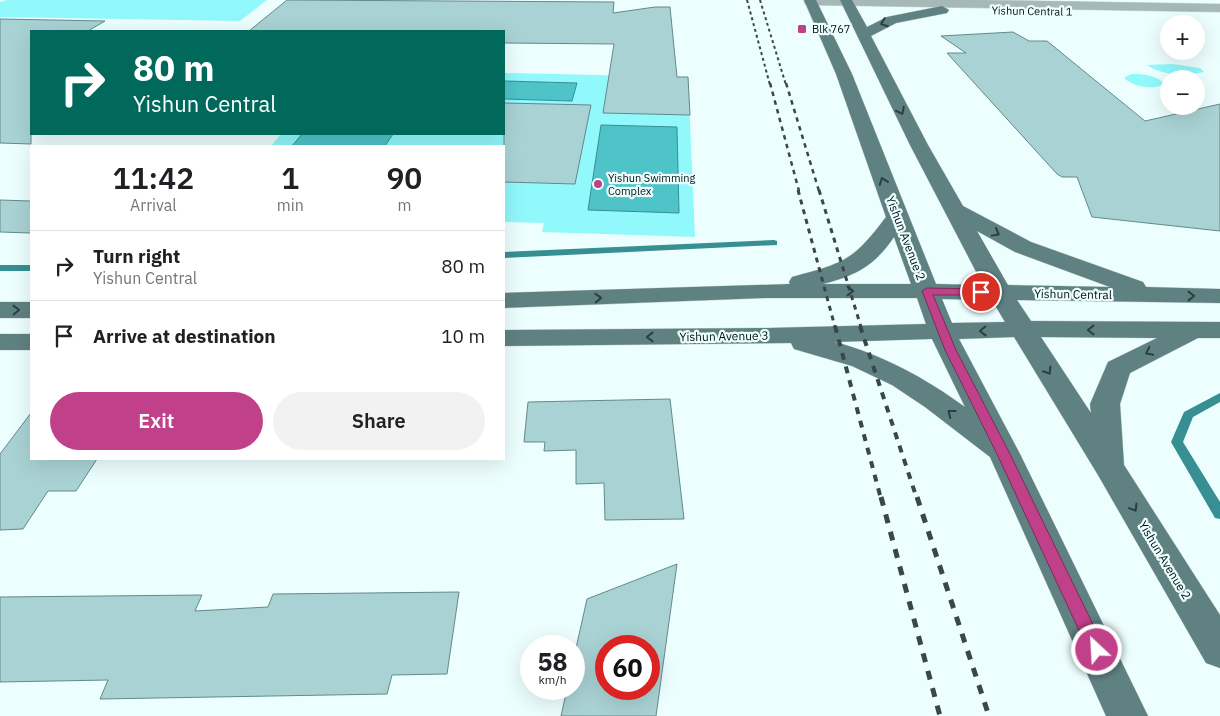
<!DOCTYPE html>
<meta charset="utf-8">
<style>
body{margin:0;font-family:"IBM Plex Sans",sans-serif;background:#f2f2f2;color:#202124;height:100vh;display:flex;flex-direction:column;font-size:19px;white-space:nowrap}
*{box-sizing:border-box;margin:0}
p{font-size:16px;color:#757577}
.icon{flex:none;width:28px;height:28px;fill:none;stroke:currentColor;stroke-width:2;stroke-linecap:round;stroke-linejoin:round}
.map{position:relative;flex:1;overflow:hidden}
.panel{position:absolute;left:30px;top:145px;width:475px;height:315px;display:flex;flex-direction:column;background:#fff;border-radius:0px;box-shadow:0 5px 20px #0002}
.panel>*{flex:none}
.banner{position:absolute;left:30px;top:30px;width:475px;height:105px;border-radius:0px;box-shadow:0 5px 20px #0002;background:#00695c;color:#fff;overflow:hidden}
.buttons{position:absolute;left:1160px;top:15px;display:grid;gap:10px}
.buttons a{display:grid;place-items:center;width:45px;height:45px;border-radius:50%;background:#fff;box-shadow:0 5px 20px #0002;font-size:25px}
.speed{position:absolute;left:520px;top:635px;display:flex;gap:10px;font-size:25px;font-weight:700;text-align:center}
.speed>*{display:grid;place-content:center;width:65px;height:65px;border-radius:50%;background:#fff;box-shadow:0 5px 20px #0002;line-height:1}
.speed small{font-size:12px;font-weight:400}
.speed .limit{border:8px solid #d22;background:#fff;color:#111}
.pin{position:absolute;display:grid;place-items:center;width:42px;height:42px;color:#fff;margin:-21px;border:2px solid #fff;border-radius:50%;box-shadow:0 1px 5px #0007}
.me{position:absolute;width:55px;margin:-28px;rotate:335deg;stroke-linejoin:round;filter:drop-shadow(0 0 4px #0008)}
.turn{display:flex;align-items:center;gap:18px;height:105px;padding:0 20px;font-size:22px}
.turn .icon{width:65px;height:65px;stroke-width:2.5}
.turn b{display:block;font-size:35px;line-height:42px}
.eta{display:flex;justify-content:space-evenly;align-items:center;height:85px;text-align:center}
.eta b{font-size:30px;font-weight:600;line-height:35px}
.button{display:flex;gap:10px;margin-top:auto;padding:10px 20px}
.button a{flex:1;height:58px;border-radius:30px;background:#c1408a;color:#fff;font-size:20px;font-weight:600;line-height:58px;text-align:center}
.button a+a{background:#f2f2f2;color:#202124}
ul{padding:0;list-style:none}
li{display:flex;align-items:center;gap:15px;height:70px;padding:0 20px;border-top:1px solid #e0e0e0}
li div{flex:1}
li b{display:block;font-size:19px}
li em{font-style:normal}
.map>svg:first-child{display:block}
.green{fill:#91f8fc}
.water{fill:#4ec4c9;stroke:#388f93}
.lines{fill:none;stroke-linecap:round;stroke-linejoin:round}
.stream{fill:#388f93;fill-rule:evenodd}
.building{fill:#a9d2d4;stroke:#628a8b;fill-rule:evenodd}
.minor-casing{stroke:#c8d8d9;stroke-width:1}
.major-casing{stroke:#c8d8d9;stroke-width:1}
.minor{fill:#a6b8b8;fill-rule:evenodd}
.major{fill:#608182;fill-rule:evenodd}
.rail-far4{stroke:#384848;stroke-width:2;stroke-dasharray:3 3;stroke-linecap:butt}
.rail-far3{stroke:#384848;stroke-width:2.5;stroke-dasharray:4.5 4.5;stroke-linecap:butt}
.rail-far2{stroke:#384848;stroke-width:3;stroke-dasharray:5 5;stroke-linecap:butt}
.rail-far1{stroke:#384848;stroke-width:4;stroke-dasharray:7 7;stroke-linecap:butt}
.rail{stroke:#384848;stroke-width:5;stroke-dasharray:9 9;stroke-linecap:butt}
.oneway{stroke:#293f40}
.route{fill:#c1408a;stroke:#7d2a5a}
.poi-dot{fill:#c1408a;stroke:#edfefe;stroke-width:2}
.labels{text-anchor:middle;dominant-baseline:central;stroke-width:4.5;stroke-linejoin:round;paint-order:stroke}
.far-street-label{font-size:11px;fill:#041314;stroke:#edfefe}
.far-poi-label{font-size:11px;fill:#041314;stroke:#edfefe;text-anchor:start}
.street-label{font-size:12px;fill:#041314;stroke:#edfefe}
</style>
<div class="map">
<svg width="1220" height="716" viewBox="0 0 1220 716">
<rect width="100%" height="100%" fill="#edfefe"/>
<g class="green">
<polygon points="7,0 267,0 240,21 0,17 0,2"/>
<path d="M 1172,64 L 1200,68 L 1204,72 C 1187,76 1162,76 1147,65 Z"/>
<polygon points="504,73 688,77 695,237 542,232 544,223 504,222 504,146 271,146 281,134 504,134"/>
<path d="M 1132,74 C 1143,74 1158,75 1164,84 C 1153,91 1134,86 1125,79 L 1125,77 Z"/>
</g>
<g class="water">
<polygon points="504,81 577,83 572,101 504,99"/>
<polygon points="601,125 677,127 679,213 588,210"/>
<polygon points="302,134 393,134 385,146 292,146"/>
</g>
<g class="lines">
<g class="stream">
<polygon points="774,240 777,241 777,245 504,258 504,252"/>
<rect x="0" y="265" width="31" height="6"/>
<polygon points="1220,393 1220,402 1193,417 1183,442 1220,502 1220,519 1215,518 1171,442 1184,412"/>
</g>
</g>
<g class="building">
<polygon points="287,0 614,2 613,13 655,7 670,7 677,77 688,77 690,115 603,113 614,44 504,43 504,31 249,31"/>
<polygon points="0,19 105,21 88,31 31,31 31,144 0,143"/>
<polygon points="1013,32 1029,41 1047,41 1145,121 1220,104 1220,231 1092,217 1077,177 1062,177 1057,174 947,53 966,53 941,36"/>
<polygon points="504,103 591,105 575,184 504,182"/>
<polygon points="0,200 31,201 31,233 0,232"/>
<polygon points="670,399 684,519 605,520 604,483 576,484 576,450 544,451 545,442 524,442 528,402"/>
<polygon points="31,413 31,459 97,459 76,491 48,491 23,529 0,530 0,454"/>
<path d="M 677,564 L 656,716 L 561,716 L 567,689 L 574,689 L 574,657 L 587,599 ZM 606,646 L 649,646 L 649,689 L 606,689 Z"/>
<polygon points="459,592 447,674 392,675 387,694 100,699 108,680 0,682 0,597 202,595 195,611 268,607 273,594"/>
</g>
<g class="lines">
<defs>
<polygon id="minor" points="804,0 980,0 1220,4 1220,12 810,5 805,4"/>
<g id="major">
<path d="M 804,0 L 816,0 L 852,74 L 936,284 L 983,285 L 910,145 L 840,0 L 852,0 L 867,27 L 887,17 L 942,6 L 949,10 L 947,13 L 896,23 L 871,36 L 928,145 L 963,206 L 1031,242 L 1143,282 L 1146,287 L 1220,289 L 1220,303 L 1017,300 L 1031,321 L 1220,322 L 1220,338 L 1198,338 L 1130,373 L 1120,404 L 1124,465 L 1220,615 L 1220,668 L 1206,663 L 1098,475 L 1014,337 L 959,339 L 1020,454 L 1148,716 L 1106,716 L 990,457 L 925,407 L 892,385 L 852,366 L 794,349 L 791,343 L 504,346 L 504,330 L 768,328 L 926,324 L 917,298 L 766,298 L 504,308 L 504,293 L 790,284 L 789,282 L 792,277 C 844,263 853,261 886,217 L 836,74 ZM 977,231 L 1015,252 L 1110,287 L 1008,285 ZM 894,237 L 911,284 L 823,284 C 857,275 874,266 894,237 ZM 942,299 L 992,300 L 1005,322 L 952,323 ZM 1041,337 L 1157,338 L 1108,362 L 1090,404 L 1091,413 ZM 932,339 L 965,407 C 925,378 883,355 835,342 Z"/>
<rect x="0" y="302" width="31" height="16"/>
<rect x="0" y="334" width="31" height="16"/>
</g>
</defs>
<use href="#minor" class="minor-casing"/>
<use href="#major" class="major-casing"/>
<use href="#minor" class="minor"/>
<use href="#major" class="major"/>
<g class="rail-far4">
<polyline points="747,0 770,85"/>
<polyline points="760,0 786,85"/>
</g>
<g class="rail-far3">
<polyline points="770,83 799,191"/>
<polyline points="786,83 819,191"/>
</g>
<g class="rail-far2">
<polyline points="798,190 835,327"/>
<polyline points="819,190 861,327"/>
</g>
<g class="rail-far1">
<polyline points="835,326 881,499"/>
<polyline points="860,326 917,499"/>
</g>
<g class="rail">
<polyline points="881,497 940,716"/>
<polyline points="917,497 989,716"/>
</g>
</g>
<defs><path id="oneway-chevron" d="M-2-3.5L2.5 0L-2 3.5" fill="none" stroke-width="1.6" stroke-linecap="round" stroke-linejoin="round" transform="scale(1.25)"/></defs>
<g class="oneway">
<use href="#oneway-chevron" transform="translate(884 23) rotate(159)"/>
<use href="#oneway-chevron" transform="translate(901 111) rotate(63)"/>
<use href="#oneway-chevron" transform="translate(883 181) rotate(-110)"/>
<use href="#oneway-chevron" transform="translate(996 233) rotate(29)"/>
<use href="#oneway-chevron" transform="translate(850 291)"/>
<use href="#oneway-chevron" transform="translate(1191 296)"/>
<use href="#oneway-chevron" transform="translate(598 298) rotate(-2)"/>
<use href="#oneway-chevron" transform="translate(16 310) rotate(-1)"/>
<use href="#oneway-chevron" transform="translate(1091 330) rotate(-180)"/>
<use href="#oneway-chevron" transform="translate(983 331) rotate(179)"/>
<use href="#oneway-chevron" transform="translate(650 337) rotate(180)"/>
<use href="#oneway-chevron" transform="translate(1149 352) rotate(154)"/>
<use href="#oneway-chevron" transform="translate(1048 371) rotate(58)"/>
<use href="#oneway-chevron" transform="translate(951 413) rotate(-142)"/>
<use href="#oneway-chevron" transform="translate(1134 508) rotate(59)"/>
</g>
<polygon class="route" points="927,288 981,289 987,292 981,295 933,295 956,350 1010,454 1103,645 1105,650 1103,656 1097,658 1091,656 997,454 945,350 922,291"/>
<g class="poi-dot">
<rect x="797" y="24" width="10" height="10" rx="2.5"/>
<circle cx="598" cy="184" r="5"/>
</g>
<g class="labels">
<g class="far-street-label">
<text transform="translate(1032 11) rotate(1)">Yishun Central 1</text>
</g>
<g class="far-poi-label">
<text x="812" y="29">Blk 767</text>
<text x="608" y="178">Yishun Swimming<tspan x="608" dy="13">Complex</tspan></text>
</g>
<g class="street-label">
<text transform="translate(906 238) rotate(69)">Yishun Avenue 2</text>
<text transform="translate(1073 294) rotate(1)">Yishun Central</text>
<text transform="translate(724 336) rotate(-1)">Yishun Avenue 3</text>
<text transform="translate(1165 560) rotate(59)">Yishun Avenue 2</text>
</g>
</g>
</svg>
<div class="buttons">
<a>+</a>
<a>−</a>
</div>
<div class="speed"><div>58<small>km/h</small></div><div class="limit">60</div></div>
<div class="pin" style="left:981px;top:292px;background:#d93025"><svg class="icon" aria-label="arrive" viewBox="0 0 24 24"><path d="M6 21V4h12l-3 4 3 4H6"/></svg></div>
<svg class="me" style="left:1097px;top:650px" viewBox="-20 -20 40 40"><circle r="17" fill="#c1408a" stroke="#fff" stroke-width="3"/><path d="M0-11L8 9 0 5-8 9z" fill="#fff"/></svg>
<div class="banner">
<div class="turn"><svg class="icon" aria-label="right" viewBox="0 0 24 24"><path d="M7 20v-9h11M14 6l5 5-5 5"/></svg><div><b>80 m</b>Yishun Central</div></div>
</div>
<section class="panel">
<div class="eta">
<div><b>11:42</b><p>Arrival</p></div>
<div><b>1</b><p>min</p></div>
<div><b>90</b><p>m</p></div>
</div>
<ul>
<li><svg class="icon" aria-label="right" viewBox="0 0 24 24"><path d="M7 20v-9h11M14 6l5 5-5 5"/></svg><div><b>Turn right</b><p>Yishun Central</p></div><em>80 m</em></li>
<li><svg class="icon" aria-label="arrive" viewBox="0 0 24 24"><path d="M6 21V4h12l-3 4 3 4H6"/></svg><div><b>Arrive at destination</b></div><em>10 m</em></li>
</ul>
<div class="button"><a>Exit</a><a>Share</a></div>
</section>
</div>
